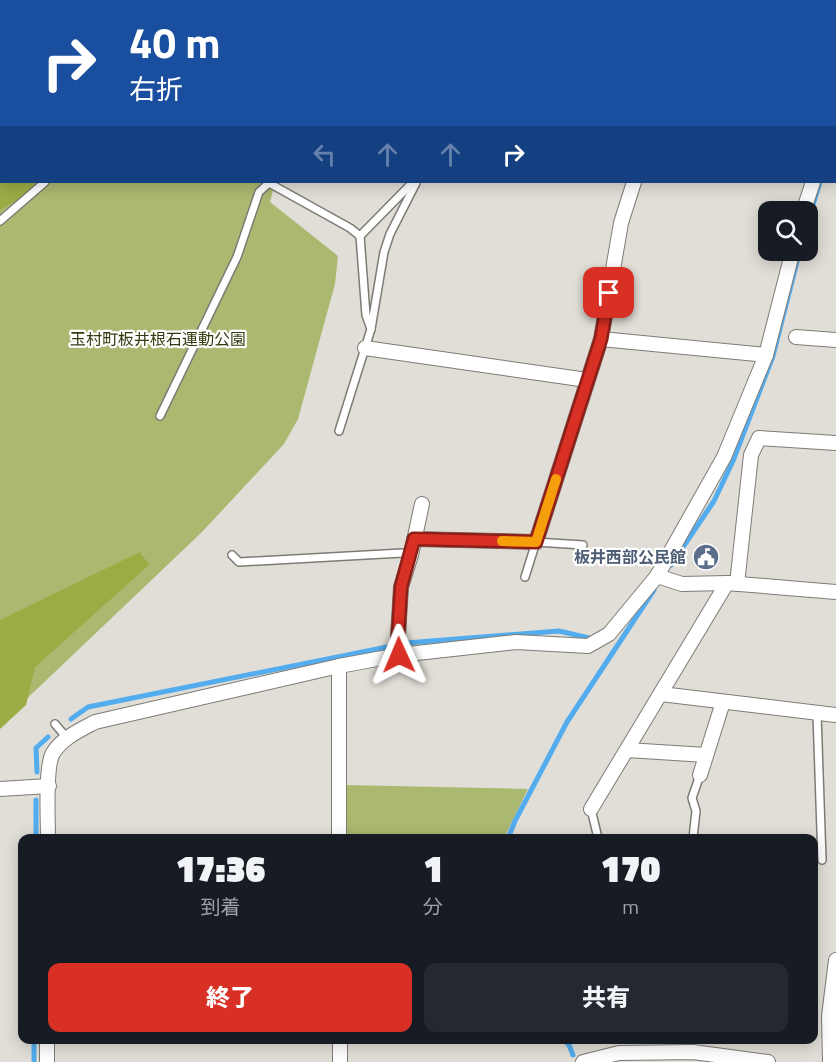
<!DOCTYPE html>
<html lang="ja">
<meta charset="utf-8">
<style>
body{margin:0;font-family:"Titillium Web","Noto Sans JP",sans-serif;background:#242831;color:#f1f3f6;height:100vh;display:flex;flex-direction:column;font-size:22px;white-space:nowrap}
*{box-sizing:border-box;margin:0}
p{font-size:20px;color:#9ea1a6}
.icon{flex:none;width:33px;height:33px;fill:none;stroke:currentColor;stroke-width:2;stroke-linecap:round;stroke-linejoin:round}
.map{position:relative;flex:1;overflow:hidden}
.side{position:absolute;left:18px;top:834px;width:800px;height:210px;display:flex;flex-direction:column;background:#171b24;border-radius:12px;box-shadow:0 3px 15px #0003}
.side>*{flex:none}
.banner{position:absolute;left:0px;top:0px;width:837px;height:183px;box-shadow:0 3px 15px #0003;background:#1a4fa0;color:#fff;overflow:hidden}
.fabs{position:absolute;left:758px;top:201px;display:grid;gap:12px}
.fabs a{display:grid;place-items:center;width:60px;height:60px;border-radius:12px;background:#171b24;box-shadow:0 3px 15px #0003;font-size:30px}
.pin{position:absolute;display:grid;place-items:center;width:51px;height:51px;color:#fff;margin:-26px;border-radius:12px;box-shadow:0 3px 9px #0006}
.me{position:absolute;width:66px;margin:-33px;rotate:359deg;stroke-linejoin:round;filter:drop-shadow(0 0 4px #0008)}
.turn{display:flex;align-items:center;gap:21px;height:126px;padding:0 30px;font-size:27px}
.turn .icon{width:78px;height:78px;stroke-width:2.5}
.turn b{display:block;font-size:42px;line-height:51px}
.lanes{display:flex;align-items:center;height:57px;padding:0 30px;background:#0003;justify-content:center;gap:30px;direction:ltr}
.lanes .off{opacity:.35}
.eta{display:flex;justify-content:space-evenly;align-items:center;height:102px;text-align:center}
.eta b{font-size:36px;font-weight:800;line-height:42px}
.cta{display:flex;gap:12px;margin-top:auto;padding:12px 30px}
.cta a{flex:1;height:69px;border-radius:12px;background:#d93025;color:#fff;font-size:24px;font-weight:800;line-height:69px;text-align:center}
.cta a+a{background:#242831;color:#f1f3f6}
.map>svg:first-child{display:block}
.green{fill:#aab870}
.forest{fill:#9bac45}
.lines{fill:none;stroke-linecap:round;stroke-linejoin:round}
.stream{stroke:#52acee;stroke-width:5}
.service-casing{stroke:#7e7b75;stroke-width:10}
.minor-casing{stroke:#7e7b75;stroke-width:16}
.service{stroke:#fff;stroke-width:7}
.minor{stroke:#fff;stroke-width:14}
.route-casing{stroke:#8d1f18;stroke-width:15}
.route{stroke:#d93025;stroke-width:10}
.slow{stroke:#f59e0b;stroke-width:10}
.labels{text-anchor:middle;dominant-baseline:central;stroke-width:4.5;stroke-linejoin:round;paint-order:stroke}
.park-label{font-size:16px;fill:#343a0f;stroke:#fff}
.service-label{font-size:16px;font-weight:bold;fill:#4e5e75;stroke:#fff;text-anchor:end}
</style>
<div class="map">
<svg width="836" height="1062" viewBox="0 0 836 1062">
<rect width="100%" height="100%" fill="#e1ded7"/>
<g class="green">
<polygon points="0,176 2,182 275,182 270,202 338,256 335,284 298,419 284,444 202,532 16,709 0,693"/>
<polygon points="345,785 528,789 504,838 346,838"/>
</g>
<g class="forest">
<polygon points="233,0 381,0 233,2"/>
<polygon points="0,26 1,26 2,182 47,182 0,210"/>
<polygon points="140,552 149,565 35,667 26,705 0,729 0,620"/>
</g>
<g class="lines">
<g class="stream">
<polyline points="836,137 836,136"/>
<polyline points="807,224 820,182"/>
<polyline points="671,565 714,501 733,461 773,356 800,250"/>
<polyline points="406,643 559,631 589,638"/>
<polyline points="71,719 88,707 392,646"/>
<polyline points="37,772 36,748 48,737"/>
<polyline points="36,838 36,800"/>
<polyline points="508,838 515,821 567,722 654,590"/>
<polyline points="564,1040 569,1045 573,1055"/>
<polyline points="34,1062 34,1040"/>
</g>
<defs>
<g id="service">
<polyline points="0,221 45,182"/>
<polyline points="360,236 366,315 371,329"/>
<polyline points="160,416 237,257 259,192 269,183 350,228 360,236 413,182"/>
<polyline points="339,431 371,329 384,252 390,234 416,183"/>
<polyline points="232,555 239,562 402,553 411,555"/>
<polyline points="525,577 536,542 583,545"/>
<polyline points="817,714 822,860"/>
<polyline points="55,724 67,738"/>
<polyline points="591,809 598,838"/>
<polyline points="693,838 696,811 692,798 700,775"/>
</g>
<g id="minor">
<polyline points="482,2 483,0"/>
<polyline points="739,2 739,0"/>
<polyline points="836,115 836,113"/>
<polyline points="803,212 813,182"/>
<polyline points="796,337 836,340"/>
<polyline points="601,339 621,223 634,182"/>
<polyline points="365,348 587,380"/>
<polyline points="414,539 536,542 601,339 766,355"/>
<polyline points="657,576 682,584 727,583 836,592"/>
<polyline points="737,584 751,455 759,438 836,443"/>
<polyline points="399,655 398,636 401,587 411,555 422,504"/>
<polyline points="339,666 339,838"/>
<polyline points="661,694 836,715"/>
<polyline points="627,750 706,755"/>
<polyline points="700,775 723,702"/>
<polyline points="0,789 49,786"/>
<polyline points="591,809 727,583"/>
<path d="M 48,838 C 48,820 45,766 53,753 C 62,738 80,730 95,722 L 339,666 L 399,655 L 516,642 L 588,646 L 609,634 L 657,576 L 724,457 L 766,355 L 793,250"/>
<polyline points="340,1040 340,1062"/>
<polyline points="47,1062 47,1040"/>
<polyline points="583,1062 619,1053 693,1052 768,1062"/>
<polyline points="830,1062 829,1016 836,960"/>
</g>
</defs>
<use href="#service" class="service-casing"/>
<use href="#minor" class="minor-casing"/>
<use href="#service" class="service"/>
<use href="#minor" class="minor"/>
</g>
<g class="lines">
<defs>
<polyline id="route" points="399,655 398,636 401,587 414,539 536,542 601,339 609,293"/>
</defs>
<use href="#route" class="route-casing"/>
<use href="#route" class="route"/>
<polyline class="slow" points="502,541 536,542 556,479"/>
</g>
<defs>
<symbol id="civic-disc" viewBox="-11 -11 22 22"><circle r="9.5" fill="#5c6f8a" stroke="#fff"/><path d="M-.6-6.5H3V-4.5H.6V-3L4-1V1h2V6H-6V1h2V-1L-.6-3ZM-1.2 2.5V6h2.4V2.5Z" fill="#fff"/></symbol>
</defs>
<g fill-rule="evenodd">
<use href="#civic-disc" x="691" y="542" width="30" height="30"/>
</g>
<g class="labels">
<g class="park-label">
<text x="158" y="339">玉村町板井根石運動公園</text>
</g>
<g class="service-label">
<text x="686" y="557">板井西部公民館</text>
</g>
</g>
</svg>
<div class="fabs">
<a><svg class="icon" aria-label="search" viewBox="0 0 24 24"><circle cx="10" cy="10" r="6"/><path d="M15 15l6 6"/></svg></a>
</div>
<div class="pin" style="left:609px;top:293px;background:#d93025"><svg class="icon" aria-label="arrive" viewBox="0 0 24 24"><path d="M6 21V4h12l-3 4 3 4H6"/></svg></div>
<svg class="me" style="left:399px;top:655px" viewBox="-20 -20 40 40"><path d="M0-17L14 15 0 8-14 15z" fill="#d93025" stroke="#fff" stroke-width="4"/></svg>
<div class="banner">
<div class="turn"><svg class="icon" aria-label="right" viewBox="0 0 24 24"><path d="M7 20v-9h11M14 6l5 5-5 5"/></svg><div><b>40 m</b>右折</div></div>
<div class="lanes"><svg class="icon off" aria-label="left" viewBox="0 0 24 24"><path d="M17 20v-9H6M10 6l-5 5 5 5"/></svg><svg class="icon off" aria-label="ahead" viewBox="0 0 24 24"><path d="M12 20V5M6 11l6-6 6 6"/></svg><svg class="icon off" aria-label="ahead" viewBox="0 0 24 24"><path d="M12 20V5M6 11l6-6 6 6"/></svg><svg class="icon" aria-label="right" viewBox="0 0 24 24"><path d="M7 20v-9h11M14 6l5 5-5 5"/></svg></div>
</div>
<section class="side">
<div class="eta">
<div><b>17:36</b><p>到着</p></div>
<div><b>1</b><p>分</p></div>
<div><b>170</b><p>m</p></div>
</div>
<div class="cta"><a>終了</a><a>共有</a></div>
</section>
</div>
